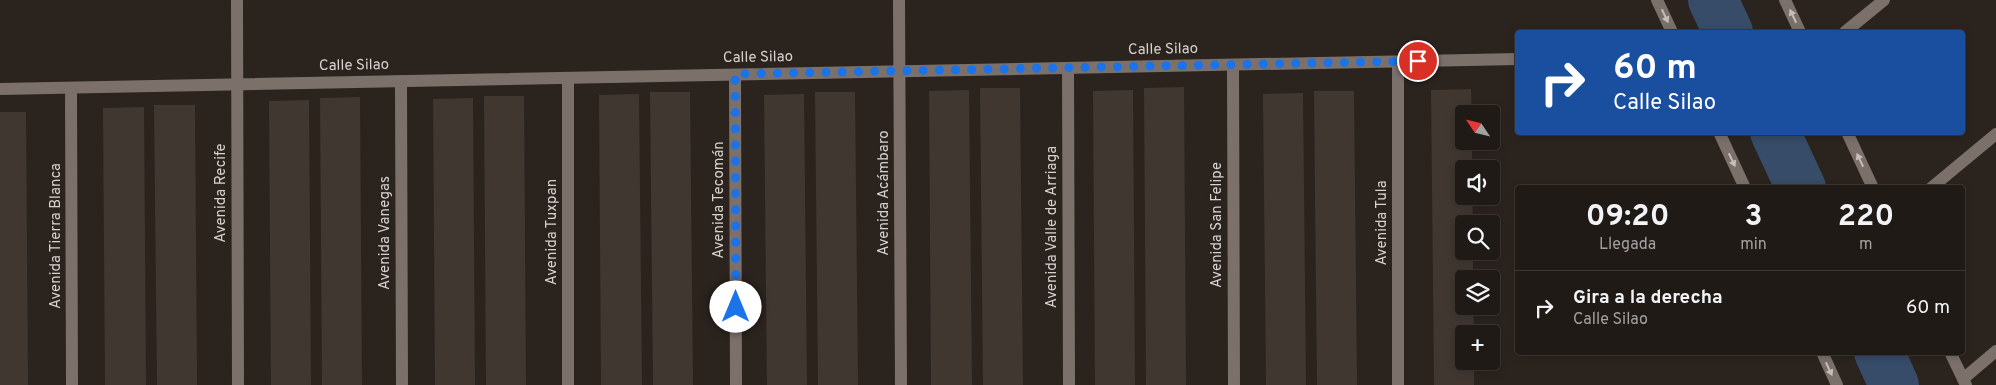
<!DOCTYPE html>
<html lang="es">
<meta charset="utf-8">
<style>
body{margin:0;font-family:Overpass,sans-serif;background:#28231f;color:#f1f3f6;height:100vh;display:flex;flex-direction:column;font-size:19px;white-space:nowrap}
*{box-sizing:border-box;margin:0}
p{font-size:16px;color:#a2a1a1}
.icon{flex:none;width:28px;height:28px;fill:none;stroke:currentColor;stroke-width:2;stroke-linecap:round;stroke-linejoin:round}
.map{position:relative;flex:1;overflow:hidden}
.drawer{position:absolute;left:1515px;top:185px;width:450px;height:170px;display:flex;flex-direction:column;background:#201a16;border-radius:5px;box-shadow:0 2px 8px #0003,0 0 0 1px #3d3835}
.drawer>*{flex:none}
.guide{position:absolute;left:1515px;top:30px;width:450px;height:105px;border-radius:5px;box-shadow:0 2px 8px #0003,0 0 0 1px #3d3835;background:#1a4fa0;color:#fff;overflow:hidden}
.needle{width:32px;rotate:305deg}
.fabs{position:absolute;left:1455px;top:105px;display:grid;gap:10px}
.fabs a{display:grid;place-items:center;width:45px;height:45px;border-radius:5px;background:#201a16;box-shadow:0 2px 8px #0003,0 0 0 1px #3d3835;font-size:25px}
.pin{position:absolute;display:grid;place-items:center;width:42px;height:42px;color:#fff;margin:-21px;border:2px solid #fff;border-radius:50%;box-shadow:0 1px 5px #0007}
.me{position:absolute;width:55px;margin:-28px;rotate:0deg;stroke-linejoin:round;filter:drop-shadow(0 0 4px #0008)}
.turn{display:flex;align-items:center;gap:18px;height:105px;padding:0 15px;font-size:22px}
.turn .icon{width:65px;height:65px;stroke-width:2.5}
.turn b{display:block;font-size:35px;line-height:42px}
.eta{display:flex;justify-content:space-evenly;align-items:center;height:85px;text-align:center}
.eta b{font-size:30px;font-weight:700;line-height:35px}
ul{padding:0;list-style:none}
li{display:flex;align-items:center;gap:15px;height:75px;padding:0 15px;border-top:1px solid #3d3835}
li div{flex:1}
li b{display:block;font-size:19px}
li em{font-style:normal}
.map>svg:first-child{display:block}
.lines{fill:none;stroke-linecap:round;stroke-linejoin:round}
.river{stroke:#374c68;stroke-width:50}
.building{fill:#403731}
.minor{stroke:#7b706a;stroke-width:12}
.oneway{fill:#c5bebb}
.route{stroke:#1a73e8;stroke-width:9;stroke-dasharray:0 16.2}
.labels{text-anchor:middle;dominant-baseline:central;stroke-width:5;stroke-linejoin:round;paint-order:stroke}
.street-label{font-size:15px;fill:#d8d2cf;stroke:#2b231e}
</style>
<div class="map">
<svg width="1996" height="385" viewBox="0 0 1996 385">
<rect width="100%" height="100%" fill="#2b231e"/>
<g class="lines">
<g class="river">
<polyline points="1713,0 1728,32"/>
<polyline points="1775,132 1801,188"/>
<polyline points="1879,352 1894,385"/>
</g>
</g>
<g class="building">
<polygon points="1184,87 1186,385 1146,385 1144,88"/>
<polygon points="980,88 1020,88 1023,385 983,385"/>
<polygon points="1471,89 1472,114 1464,114 1464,141 1472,141 1472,169 1464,169 1464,196 1472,196 1473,224 1464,224 1464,251 1473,251 1473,279 1464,279 1464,306 1473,306 1474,334 1464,334 1464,361 1474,361 1474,385 1434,385 1431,90"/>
<polygon points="969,90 972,385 931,385 929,91"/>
<polygon points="1133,90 1135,385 1095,385 1093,91"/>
<polygon points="1314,91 1354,91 1357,385 1317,385"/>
<polygon points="650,92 690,92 693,385 653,385"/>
<polygon points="815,92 855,92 858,385 818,385"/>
<polygon points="1303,93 1306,385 1266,385 1263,94"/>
<polygon points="639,94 642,385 601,385 599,95"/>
<polygon points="804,94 807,385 767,385 764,95"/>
<polygon points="484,96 524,96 526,385 486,385"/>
<polygon points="360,97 362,385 322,385 320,98"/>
<polygon points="473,98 475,385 435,385 433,99"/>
<polygon points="309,100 311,385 271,385 269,101"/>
<polygon points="154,105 195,105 197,385 157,385"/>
<polygon points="144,107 146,385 105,385 103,108"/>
<polygon points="0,112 26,112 28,385 0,385"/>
</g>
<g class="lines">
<g class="minor">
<polyline points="237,0 238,385"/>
<polyline points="899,0 901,385"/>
<polyline points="1657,0 1672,32"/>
<polyline points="1785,0 1800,32"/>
<polyline points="1845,32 1884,0"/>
<polyline points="1398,62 1398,385"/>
<polyline points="1233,65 1234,385"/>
<polyline points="1068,68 1069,385"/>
<polyline points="735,75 736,385"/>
<polyline points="568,78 568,385"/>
<polyline points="401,81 402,385"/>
<polyline points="71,88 72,385"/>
<polyline points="0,89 1518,59"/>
<polyline points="1719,132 1745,188"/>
<polyline points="1847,132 1873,188"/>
<polyline points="1931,188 1996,134"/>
<polyline points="1822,352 1837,385"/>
<polyline points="1950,352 1966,385"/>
<polyline points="1963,379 1996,351"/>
</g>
</g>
<defs><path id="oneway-solid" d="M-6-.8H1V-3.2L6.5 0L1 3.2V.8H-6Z" transform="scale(1.25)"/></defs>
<g class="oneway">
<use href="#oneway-solid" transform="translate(1665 16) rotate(65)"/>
<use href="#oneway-solid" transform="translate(1793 16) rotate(-115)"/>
<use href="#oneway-solid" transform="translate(1732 160) rotate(65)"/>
<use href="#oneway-solid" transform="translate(1860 160) rotate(-115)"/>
<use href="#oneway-solid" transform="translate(1829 369) rotate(65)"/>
</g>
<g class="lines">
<polyline class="route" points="736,307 735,74 1418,61"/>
</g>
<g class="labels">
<g class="street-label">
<text transform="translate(1163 50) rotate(-1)">Calle Silao</text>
<text transform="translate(758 58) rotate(-1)">Calle Silao</text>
<text transform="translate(354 66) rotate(-1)">Calle Silao</text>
<text transform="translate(221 193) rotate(-90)">Avenida Recife</text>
<text transform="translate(884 193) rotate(-90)">Avenida Acámbaro</text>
<text transform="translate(719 200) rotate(-90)">Avenida Tecomán</text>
<text transform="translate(1382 223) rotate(-90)">Avenida Tula</text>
<text transform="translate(1217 225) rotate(-90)">Avenida San Felipe</text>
<text transform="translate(1052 227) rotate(-90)">Avenida Valle de Arriaga</text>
<text transform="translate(552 232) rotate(-90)">Avenida Tuxpan</text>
<text transform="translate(385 233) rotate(-90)">Avenida Vanegas</text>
<text transform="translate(56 236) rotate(-90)">Avenida Tierra Blanca</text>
</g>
</g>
</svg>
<div class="fabs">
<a><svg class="needle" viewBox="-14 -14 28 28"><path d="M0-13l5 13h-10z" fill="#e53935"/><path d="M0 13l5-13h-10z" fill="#a2a1a1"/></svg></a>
<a><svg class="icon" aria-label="sound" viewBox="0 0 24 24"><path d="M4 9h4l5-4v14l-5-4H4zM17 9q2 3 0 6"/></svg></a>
<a><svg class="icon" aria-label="search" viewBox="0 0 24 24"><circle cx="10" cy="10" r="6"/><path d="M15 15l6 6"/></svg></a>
<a><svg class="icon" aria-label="layers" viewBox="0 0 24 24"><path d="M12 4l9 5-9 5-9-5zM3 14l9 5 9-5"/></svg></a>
<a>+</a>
</div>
<div class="pin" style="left:1418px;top:61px;background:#d93025"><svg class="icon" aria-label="arrive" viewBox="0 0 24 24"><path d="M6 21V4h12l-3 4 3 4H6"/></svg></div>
<svg class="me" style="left:736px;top:307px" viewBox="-20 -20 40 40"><circle r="19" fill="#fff"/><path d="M0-13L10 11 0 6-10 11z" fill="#1a73e8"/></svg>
<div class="guide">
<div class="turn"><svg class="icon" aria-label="right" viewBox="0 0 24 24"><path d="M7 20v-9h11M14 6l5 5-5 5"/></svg><div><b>60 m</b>Calle Silao</div></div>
</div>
<section class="drawer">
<div class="eta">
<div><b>09:20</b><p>Llegada</p></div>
<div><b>3</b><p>min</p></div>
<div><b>220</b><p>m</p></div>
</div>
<ul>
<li><svg class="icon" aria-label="right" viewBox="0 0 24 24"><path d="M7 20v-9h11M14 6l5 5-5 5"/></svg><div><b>Gira a la derecha</b><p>Calle Silao</p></div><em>60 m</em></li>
</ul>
</section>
</div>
